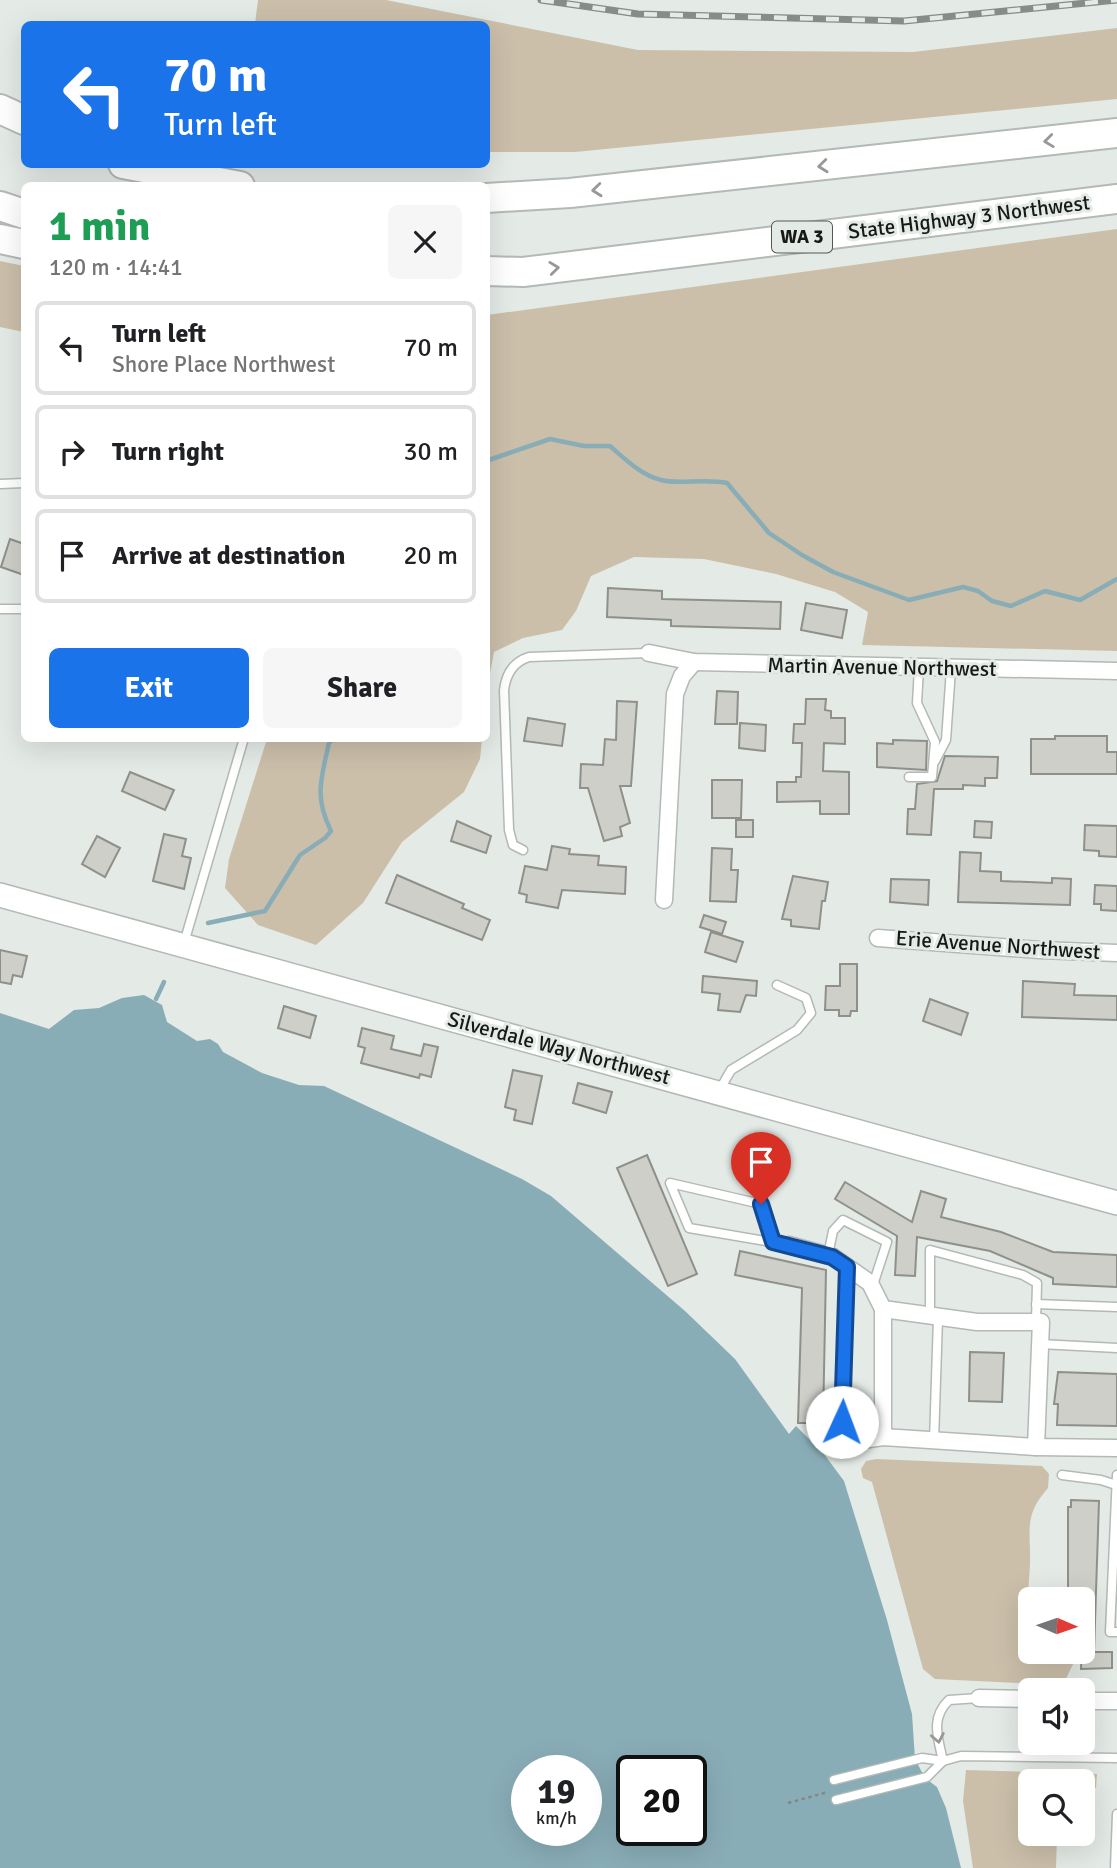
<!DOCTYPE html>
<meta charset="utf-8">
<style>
body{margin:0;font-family:Signika,sans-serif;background:#f6f6f6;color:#202124;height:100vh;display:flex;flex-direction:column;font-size:26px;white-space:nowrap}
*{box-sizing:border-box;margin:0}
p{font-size:23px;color:#757577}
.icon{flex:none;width:38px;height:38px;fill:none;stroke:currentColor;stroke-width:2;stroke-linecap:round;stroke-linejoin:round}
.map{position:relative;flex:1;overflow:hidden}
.panel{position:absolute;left:21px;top:182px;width:469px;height:560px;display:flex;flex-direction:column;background:#fff;border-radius:10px;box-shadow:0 7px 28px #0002}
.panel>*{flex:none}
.banner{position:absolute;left:21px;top:21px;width:469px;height:147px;border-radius:10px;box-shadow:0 7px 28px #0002;background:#1a73e8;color:#fff;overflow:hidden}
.needle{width:46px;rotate:92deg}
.controls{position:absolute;left:1018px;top:1587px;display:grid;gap:14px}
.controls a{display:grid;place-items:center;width:77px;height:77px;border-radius:10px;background:#fff;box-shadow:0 7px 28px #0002;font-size:35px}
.speed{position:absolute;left:511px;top:1755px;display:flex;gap:14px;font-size:35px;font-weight:700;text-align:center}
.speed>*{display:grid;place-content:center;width:91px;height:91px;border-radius:50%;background:#fff;box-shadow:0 7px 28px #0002;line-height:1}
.speed small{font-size:18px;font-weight:400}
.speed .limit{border:4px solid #111;border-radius:10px;background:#fff;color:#111}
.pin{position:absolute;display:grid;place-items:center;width:60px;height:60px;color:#fff;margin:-72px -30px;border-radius:50% 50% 50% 0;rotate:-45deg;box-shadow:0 0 7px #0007}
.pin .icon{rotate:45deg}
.me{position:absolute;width:77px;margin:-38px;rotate:2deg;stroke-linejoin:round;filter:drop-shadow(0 0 5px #0008)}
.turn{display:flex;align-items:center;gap:24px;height:147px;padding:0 28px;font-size:32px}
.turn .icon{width:91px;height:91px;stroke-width:2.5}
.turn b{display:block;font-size:49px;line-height:60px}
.round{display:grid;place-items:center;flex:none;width:74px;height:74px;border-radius:10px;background:#f6f6f6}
.head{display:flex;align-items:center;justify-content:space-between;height:119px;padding:0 28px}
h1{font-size:42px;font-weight:700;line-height:52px;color:#1e9e55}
.primary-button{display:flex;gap:14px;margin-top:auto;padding:14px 28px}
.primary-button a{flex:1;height:80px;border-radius:10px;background:#1a73e8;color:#fff;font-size:28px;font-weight:700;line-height:80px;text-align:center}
.primary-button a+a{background:#f6f6f6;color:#202124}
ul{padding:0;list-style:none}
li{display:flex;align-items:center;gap:21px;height:94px;margin:0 14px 10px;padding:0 14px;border:4px solid #e0e0e0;border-radius:10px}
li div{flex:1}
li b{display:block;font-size:26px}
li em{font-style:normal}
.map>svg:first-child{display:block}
.green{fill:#cbbfaa}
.water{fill:#89adb7;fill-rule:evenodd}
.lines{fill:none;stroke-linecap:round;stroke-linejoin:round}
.stream{stroke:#89adb7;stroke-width:4.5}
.building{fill:#cdcfc8;stroke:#8f908a;stroke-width:2}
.lane-casing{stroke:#b3b9b4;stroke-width:11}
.street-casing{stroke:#b3b9b4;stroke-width:19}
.secondary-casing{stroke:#b3b9b4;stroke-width:26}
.highway-casing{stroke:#b3b9b4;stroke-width:32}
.path{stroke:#838784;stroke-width:2.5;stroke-dasharray:3.5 3.5;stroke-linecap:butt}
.lane{stroke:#fff;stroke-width:8}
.street{stroke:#fff;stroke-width:16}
.secondary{stroke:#fff;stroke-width:23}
.highway{stroke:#fff;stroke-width:28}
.rail-casing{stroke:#888c88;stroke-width:7}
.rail{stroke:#e4eae5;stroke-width:4.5;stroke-dasharray:13;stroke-linecap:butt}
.oneway{stroke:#979897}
.route-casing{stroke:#114b97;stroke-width:18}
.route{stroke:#1a73e8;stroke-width:12}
.labels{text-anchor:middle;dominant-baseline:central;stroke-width:6;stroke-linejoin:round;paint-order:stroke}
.shield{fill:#e4eae5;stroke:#545855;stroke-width:2}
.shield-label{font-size:19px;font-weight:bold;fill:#171917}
.street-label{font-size:21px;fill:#171917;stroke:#e4eae5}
</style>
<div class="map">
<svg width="1117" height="1868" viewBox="0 0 1117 1868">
<rect width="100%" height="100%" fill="#e4eae5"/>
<g class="green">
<polygon points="258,0 386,0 638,50 913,52 1117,28 1117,99 575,152 487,152 486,24 255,24"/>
<polygon points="1117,229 1117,651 862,645 868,612 835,592 776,574 704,559 634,557 591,576 576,611 562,630 523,638 494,652 487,690 487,315"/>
<polygon points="0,261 24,266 24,332 0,327"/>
<polygon points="267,739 267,738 482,739 480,759 464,792 402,842 363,903 316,945 258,925 225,888 229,859"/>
<path d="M 876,1459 L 1042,1466 L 1049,1474 L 1048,1488 C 1023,1516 1031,1531 1030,1564 C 1029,1586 1026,1608 1027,1630 L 1031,1636 L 1031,1652 L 1072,1652 L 1074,1662 L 1063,1685 L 935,1679 L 923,1669 L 872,1482 L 863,1478 L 861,1469 L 866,1461 Z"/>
<polygon points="966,1770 1097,1774 1096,1788 1083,1787 1083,1782 1031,1782 1031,1834 1057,1834 1056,1868 973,1868 963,1801"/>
</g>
<path class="water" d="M 144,995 L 162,1005 L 167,1022 L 197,1041 L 210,1039 L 218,1044 L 223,1052 L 262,1073 L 299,1085 L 324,1086 L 522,1179 L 551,1196 L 685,1311 L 735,1359 L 789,1434 L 796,1426 L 824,1454 L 844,1481 L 887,1620 L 912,1714 L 915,1759 L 925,1778 L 937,1787 L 946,1808 L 961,1868 L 0,1868 L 0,1013 L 49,1029 L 74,1010 L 99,1008 L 122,998 ZM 527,1771 L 586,1771 L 586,1830 L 527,1830 ZM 632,1771 L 691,1771 L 691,1830 L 632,1830 Z"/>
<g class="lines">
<g class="stream">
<path d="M 486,461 L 550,439 L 584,446 L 610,446 C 625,459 641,475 661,480 C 678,485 705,478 727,483 L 769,533 L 802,555 L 833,572 L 909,600 L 963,587 L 978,591 L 992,601 L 1011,606 L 1045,591 L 1080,600 L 1117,579"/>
<path d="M 208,923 L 265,911 L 300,855 L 325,838 L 331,831 C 314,797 321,779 329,743 L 334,738"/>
<polyline points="156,999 164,982"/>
</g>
</g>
<g class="building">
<polygon points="10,539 24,544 24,575 1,567"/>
<polygon points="608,588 662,591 662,599 781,602 780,629 671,626 671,620 607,617"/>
<polygon points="806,603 847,610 842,638 801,630"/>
<polygon points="717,691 738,692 737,724 715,724"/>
<polygon points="806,699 826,699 825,710 831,711 831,718 845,718 845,744 824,743 823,771 849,772 849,814 820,814 820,801 777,802 777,782 796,782 796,777 801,777 802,743 793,743 794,724 805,724"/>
<polygon points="617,701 637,702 631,786 620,786 630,823 620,827 622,836 604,841 588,788 580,788 581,764 603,765 605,739 616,740"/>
<polygon points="528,718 565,724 562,746 524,741"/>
<polygon points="740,723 766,725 765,751 739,748"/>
<polygon points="1055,736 1107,736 1107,752 1117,752 1117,774 1031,774 1031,739 1055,739"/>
<polygon points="893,740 927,741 926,770 877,767 877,743 893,744"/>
<polygon points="945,756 998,757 997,778 985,778 985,786 963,785 963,789 934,789 931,835 907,834 908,809 915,809 917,784 937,781"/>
<polygon points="130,772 174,790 165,810 122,791"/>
<polygon points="712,780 742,780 741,818 712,818"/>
<rect x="736" y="820" width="17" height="17"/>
<polygon points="457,821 491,836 486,853 451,841"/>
<polygon points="975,821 992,822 991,838 974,837"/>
<polygon points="1085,825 1117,826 1117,857 1099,856 1099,851 1084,850"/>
<polygon points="164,834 186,839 182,856 191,858 184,889 153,881"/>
<polygon points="97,836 120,848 105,877 82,864"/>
<polygon points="552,846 570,849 569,854 599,856 598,865 626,867 625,894 562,890 558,908 526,902 527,895 519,893 525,866 547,870"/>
<polygon points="712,848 732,849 731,870 738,870 736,902 710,901"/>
<polygon points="960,852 981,853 980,871 1001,872 1001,881 1052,883 1052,878 1071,879 1070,905 958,902"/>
<polygon points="397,875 464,904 462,908 490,920 482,940 386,903"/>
<polygon points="793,876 828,882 825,901 822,901 819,929 791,926 791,920 782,919"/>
<polygon points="891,879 929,880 928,905 890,902"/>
<polygon points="1095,885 1117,886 1117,911 1101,910 1101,904 1094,904"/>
<polygon points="704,915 726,922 722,934 700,927"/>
<polygon points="711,932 743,942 736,962 705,952"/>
<polygon points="0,950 27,956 22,977 13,975 11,984 0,982"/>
<polygon points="840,964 857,964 857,1011 851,1011 850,1016 839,1016 839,1010 825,1010 826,986 840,986"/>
<polygon points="703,976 757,981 756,996 746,995 740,1012 718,1010 720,994 702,992"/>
<polygon points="1023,981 1075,984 1074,995 1117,996 1117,1020 1022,1017"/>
<polygon points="930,999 968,1013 961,1035 923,1021"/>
<polygon points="284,1006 316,1016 310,1038 278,1028"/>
<polygon points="362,1028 394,1036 391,1049 421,1056 424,1044 438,1047 431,1077 420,1074 419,1078 361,1063 365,1048 358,1046"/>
<polygon points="513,1070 542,1076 532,1124 514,1120 516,1110 505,1107"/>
<polygon points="578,1083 612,1092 606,1113 573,1103"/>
<polygon points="647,1155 697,1274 668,1286 617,1168"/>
<polygon points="845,1182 912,1222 921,1191 946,1199 941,1217 1001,1232 1053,1252 1117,1255 1117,1287 1053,1284 1053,1278 990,1251 917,1237 915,1276 895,1275 897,1236 835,1199"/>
<polygon points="740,1251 826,1270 823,1423 798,1423 802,1288 735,1275"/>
<polygon points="970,1352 1004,1353 1002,1402 969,1401"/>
<polygon points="1058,1372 1117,1374 1117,1426 1057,1425 1058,1404 1054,1404"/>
<polygon points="1071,1500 1099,1501 1094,1652 1112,1652 1112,1668 1081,1669 1083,1600 1068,1600 1068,1507 1071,1507"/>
</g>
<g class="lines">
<defs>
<g id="lane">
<polyline points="0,484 24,483"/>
<polyline points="0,609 24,609"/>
<polyline points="935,761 946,740 951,669"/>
<polyline points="909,777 932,777 935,742 917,703 919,668"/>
<path d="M 523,850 L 513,845 L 509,830 L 504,690 C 506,674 513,662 529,657 L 649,653"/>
<polyline points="184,943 244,738"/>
<polyline points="719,1091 731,1070 797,1030 811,1013 806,998 777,985"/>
<polyline points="773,1242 761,1204 670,1183 689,1228 789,1245"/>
<polyline points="828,1255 833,1231 843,1220 887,1242 873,1285"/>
<polyline points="847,1267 842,1422 883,1423"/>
<polyline points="1036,1304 1117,1307"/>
<polyline points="930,1317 930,1250 1023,1275 1037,1283 1036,1322"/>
<polyline points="1040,1344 1117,1348"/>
<polyline points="934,1441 938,1318"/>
<polyline points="1062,1475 1101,1480 1116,1485"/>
<polyline points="1117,1475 1110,1632 1117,1632"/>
<path d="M 943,1761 C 938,1738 930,1718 949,1700 L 979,1698"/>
<polyline points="834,1780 922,1758 943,1761 961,1756 1117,1758"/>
<polyline points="836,1800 927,1777 943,1761"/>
<polyline points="1115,1868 1117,1814"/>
</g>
<g id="street">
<polyline points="649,653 694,662 1117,671"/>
<polyline points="664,900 675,694 682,676 694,662"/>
<polyline points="878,938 1040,950 1117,953"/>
<polyline points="789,1245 833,1257 870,1283 883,1309 977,1322 1041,1322 1036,1447"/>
<polyline points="883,1437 883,1309"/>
<polyline points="842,1443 883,1437 1036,1447 1117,1448"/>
<polyline points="979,1698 1031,1699"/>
<polyline points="1083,1701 1117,1701"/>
</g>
<polyline id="secondary" points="0,895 1117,1203"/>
<g id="highway">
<polyline points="0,109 24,120"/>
<polyline points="123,164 240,186"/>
<polyline points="486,198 570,193 1117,133"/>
<polyline points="0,206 24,214"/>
<polyline points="0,239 24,244"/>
<polyline points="486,271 523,272 1117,199"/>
</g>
</defs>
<use href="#lane" class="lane-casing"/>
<use href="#street" class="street-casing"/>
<use href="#secondary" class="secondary-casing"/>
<use href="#highway" class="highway-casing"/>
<polyline class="path" points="788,1803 828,1792"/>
<use href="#lane" class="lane"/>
<use href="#street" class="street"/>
<use href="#secondary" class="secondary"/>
<use href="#highway" class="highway"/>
<defs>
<polyline id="rail" points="541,0 638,14 904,21 1117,0"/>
</defs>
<use href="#rail" class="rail-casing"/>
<use href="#rail" class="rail"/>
</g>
<defs><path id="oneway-chevron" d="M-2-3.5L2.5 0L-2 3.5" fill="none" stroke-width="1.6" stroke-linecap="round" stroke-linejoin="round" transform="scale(1.75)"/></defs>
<g class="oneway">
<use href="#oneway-chevron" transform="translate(1049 141) rotate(173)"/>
<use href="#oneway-chevron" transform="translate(823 166) rotate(174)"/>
<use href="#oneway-chevron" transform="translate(597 190) rotate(174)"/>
<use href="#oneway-chevron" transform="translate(554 268) rotate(-7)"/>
<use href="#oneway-chevron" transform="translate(938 1738) rotate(79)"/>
</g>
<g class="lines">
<defs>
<polyline id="route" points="761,1204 773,1242 832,1257 847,1267 842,1422"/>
</defs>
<use href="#route" class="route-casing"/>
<use href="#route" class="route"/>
</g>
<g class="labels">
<rect class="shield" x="772" y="221.5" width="60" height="31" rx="5"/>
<g class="shield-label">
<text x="802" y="237">WA 3</text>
</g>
<g class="street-label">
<text transform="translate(969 217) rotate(-7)">State Highway 3 Northwest</text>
<text transform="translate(882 667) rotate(1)">Martin Avenue Northwest</text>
<text transform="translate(998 945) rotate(4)">Erie Avenue Northwest</text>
<text transform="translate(559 1048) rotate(15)">Silverdale Way Northwest</text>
</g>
</g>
</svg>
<div class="controls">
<a><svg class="needle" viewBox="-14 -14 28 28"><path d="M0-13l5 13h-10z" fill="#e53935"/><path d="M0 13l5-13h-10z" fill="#757577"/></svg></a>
<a><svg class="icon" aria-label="sound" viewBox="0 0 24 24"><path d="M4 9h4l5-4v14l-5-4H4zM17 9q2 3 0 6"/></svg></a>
<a><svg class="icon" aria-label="search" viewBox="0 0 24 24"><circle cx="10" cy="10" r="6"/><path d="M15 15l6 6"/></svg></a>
</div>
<div class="speed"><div>19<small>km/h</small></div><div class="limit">20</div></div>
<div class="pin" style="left:761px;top:1204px;background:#d93025"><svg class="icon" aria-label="arrive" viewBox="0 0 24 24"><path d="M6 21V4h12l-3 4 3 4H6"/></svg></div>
<svg class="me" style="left:842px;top:1422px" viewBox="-20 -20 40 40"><circle r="19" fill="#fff"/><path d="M0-13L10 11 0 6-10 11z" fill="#1a73e8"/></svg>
<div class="banner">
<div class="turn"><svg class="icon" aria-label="left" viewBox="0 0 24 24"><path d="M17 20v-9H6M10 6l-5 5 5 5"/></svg><div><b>70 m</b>Turn left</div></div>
</div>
<section class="panel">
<div class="head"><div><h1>1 min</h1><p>120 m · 14:41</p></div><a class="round"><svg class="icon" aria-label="close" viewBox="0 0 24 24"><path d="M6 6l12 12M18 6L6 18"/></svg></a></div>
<ul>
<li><svg class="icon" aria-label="left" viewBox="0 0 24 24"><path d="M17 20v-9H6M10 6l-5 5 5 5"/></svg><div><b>Turn left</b><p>Shore Place Northwest</p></div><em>70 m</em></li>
<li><svg class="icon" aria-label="right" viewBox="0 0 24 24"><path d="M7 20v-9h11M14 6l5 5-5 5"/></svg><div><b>Turn right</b></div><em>30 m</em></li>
<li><svg class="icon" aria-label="arrive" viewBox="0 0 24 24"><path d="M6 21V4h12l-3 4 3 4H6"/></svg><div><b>Arrive at destination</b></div><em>20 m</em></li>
</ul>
<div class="primary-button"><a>Exit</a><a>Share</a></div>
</section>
</div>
